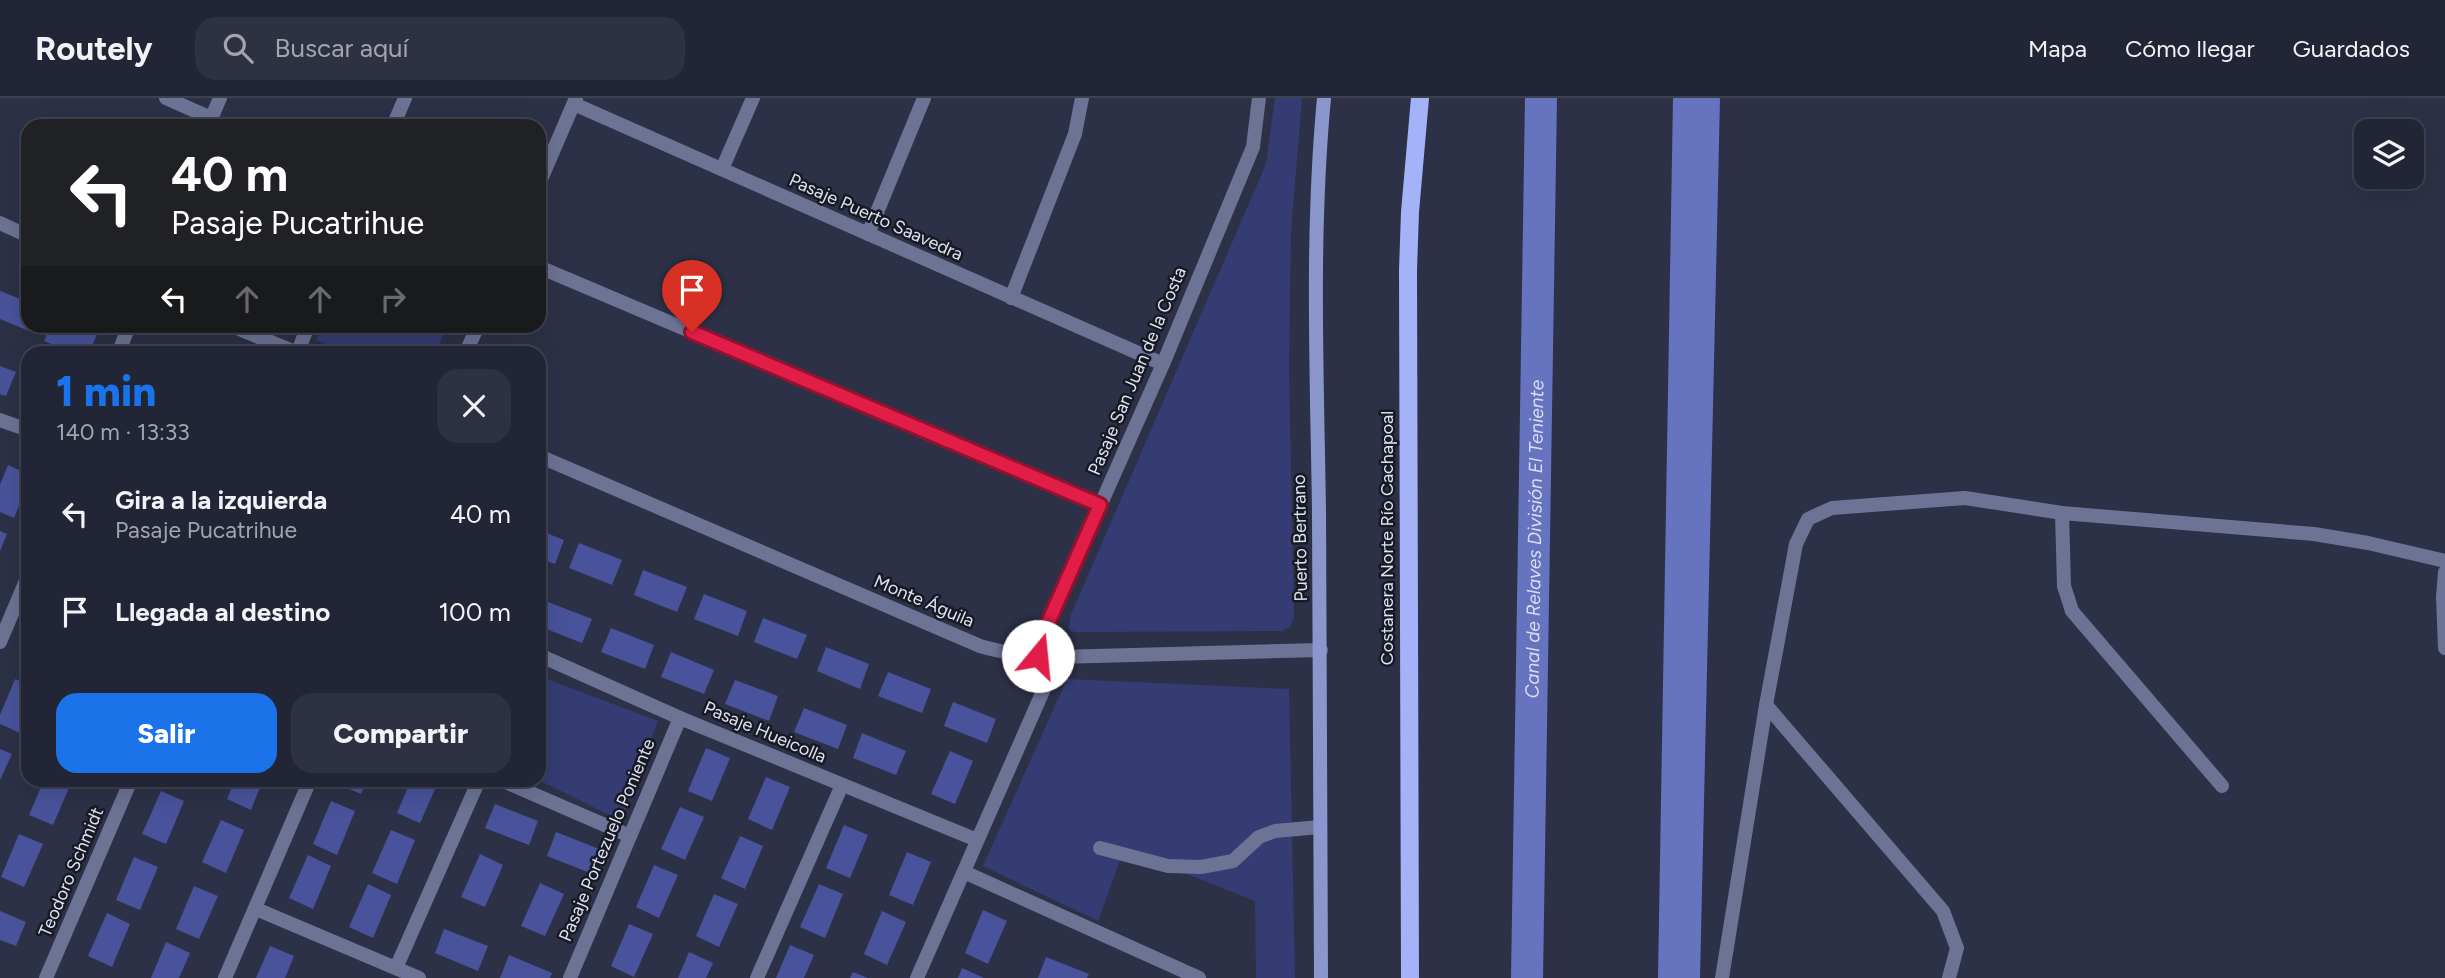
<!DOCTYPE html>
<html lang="es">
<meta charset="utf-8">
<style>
body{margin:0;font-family:Figtree,sans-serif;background:#2d3141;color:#f1f3f6;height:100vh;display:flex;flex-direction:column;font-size:26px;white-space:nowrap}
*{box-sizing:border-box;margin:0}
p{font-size:23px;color:#a2a5ad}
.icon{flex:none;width:38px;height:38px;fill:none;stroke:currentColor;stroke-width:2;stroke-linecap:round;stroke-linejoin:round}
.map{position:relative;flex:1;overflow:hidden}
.sheet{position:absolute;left:21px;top:248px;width:525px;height:441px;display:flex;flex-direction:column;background:#212535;border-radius:21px;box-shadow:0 7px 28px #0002,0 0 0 2px #3e4250}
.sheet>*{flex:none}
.top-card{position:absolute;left:21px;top:21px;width:525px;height:214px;border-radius:21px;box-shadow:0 7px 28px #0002,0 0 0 2px #3e4250;background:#202124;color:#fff;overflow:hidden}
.tools{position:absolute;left:2354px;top:21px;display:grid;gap:14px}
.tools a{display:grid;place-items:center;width:70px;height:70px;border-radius:14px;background:#212535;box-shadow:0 7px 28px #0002,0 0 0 2px #3e4250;font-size:35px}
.pin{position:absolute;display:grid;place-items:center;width:60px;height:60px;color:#fff;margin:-72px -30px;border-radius:50% 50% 50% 0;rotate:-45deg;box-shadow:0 0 7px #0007}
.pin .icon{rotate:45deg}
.me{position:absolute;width:77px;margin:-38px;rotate:17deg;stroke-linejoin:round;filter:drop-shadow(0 0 5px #0008)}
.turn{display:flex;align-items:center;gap:24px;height:147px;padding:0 35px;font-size:32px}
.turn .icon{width:91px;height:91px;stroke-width:2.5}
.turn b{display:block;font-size:49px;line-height:60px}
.lanes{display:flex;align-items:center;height:66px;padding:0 35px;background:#0003;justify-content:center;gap:35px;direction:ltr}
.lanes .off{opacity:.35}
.round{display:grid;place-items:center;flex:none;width:74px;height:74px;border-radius:21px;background:#2d3141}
.headline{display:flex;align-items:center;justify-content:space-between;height:119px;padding:0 35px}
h1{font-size:42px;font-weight:800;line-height:52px;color:#1a73e8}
.button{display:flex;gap:14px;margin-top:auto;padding:14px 35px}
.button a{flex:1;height:80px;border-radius:21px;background:#1a73e8;color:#fff;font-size:28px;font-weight:800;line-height:80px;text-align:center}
.button a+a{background:#2d3141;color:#f1f3f6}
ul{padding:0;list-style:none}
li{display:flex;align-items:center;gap:21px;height:98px;padding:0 35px}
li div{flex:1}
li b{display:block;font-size:26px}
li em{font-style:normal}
header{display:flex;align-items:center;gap:42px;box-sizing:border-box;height:98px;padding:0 35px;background:#212535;border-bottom:2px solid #3e4250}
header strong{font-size:33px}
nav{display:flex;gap:38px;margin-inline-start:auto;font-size:24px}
.search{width:490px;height:63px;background:#2d3141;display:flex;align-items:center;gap:18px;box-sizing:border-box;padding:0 24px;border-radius:21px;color:#a2a5ad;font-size:26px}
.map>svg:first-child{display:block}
.green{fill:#343c73}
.water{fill:#6673be}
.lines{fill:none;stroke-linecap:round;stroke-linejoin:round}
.canal{stroke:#6673be;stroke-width:32}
.building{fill:#48539b}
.lane{stroke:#6c7394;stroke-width:14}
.street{stroke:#6c7394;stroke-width:14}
.secondary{stroke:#8b97cc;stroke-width:14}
.primary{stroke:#a4b2f7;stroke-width:18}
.route-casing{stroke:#92132f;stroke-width:18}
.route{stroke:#e11d48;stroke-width:12}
.labels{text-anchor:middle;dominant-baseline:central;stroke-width:5;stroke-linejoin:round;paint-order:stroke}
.street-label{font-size:18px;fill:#dee2f1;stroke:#171a24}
.water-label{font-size:19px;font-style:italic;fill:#d8ddf2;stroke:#171a24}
</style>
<header>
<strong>Routely</strong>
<div class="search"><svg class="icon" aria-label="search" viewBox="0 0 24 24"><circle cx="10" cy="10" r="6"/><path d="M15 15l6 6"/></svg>Buscar aquí</div>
<nav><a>Mapa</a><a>Cómo llegar</a><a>Guardados</a></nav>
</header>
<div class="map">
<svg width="2445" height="880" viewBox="0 0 2445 880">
<rect width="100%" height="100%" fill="#2c3147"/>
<g class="green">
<polygon points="1275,0 1302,0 1291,134 1289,270 1294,519 1290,529 1282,533 1074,534 1069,531 1070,519 1266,66"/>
<polygon points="322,228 447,228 435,256 349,255 316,242"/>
<polygon points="539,578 658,623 621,723 539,682"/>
<polygon points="1067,581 1289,591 1295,880 1256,880 1255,803 1124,751 1098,823 983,768"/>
</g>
<polygon class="water" points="1673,0 1720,0 1700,880 1658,880"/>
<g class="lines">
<path class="canal" id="s1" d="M 1527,880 L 1541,0"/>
</g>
<g class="building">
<polygon points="0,193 28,204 28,228 31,228 29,233 0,221"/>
<polygon points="50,228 76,228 97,236 89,256 76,256 44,243"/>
<polygon points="0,268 16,274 6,298 0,296"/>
<polygon points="8,367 28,376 28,387 14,420 0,414 0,387"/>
<polygon points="539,432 564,442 555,466 539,460"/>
<polygon points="0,433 7,436 0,453"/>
<polygon points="579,445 622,462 612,487 569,470"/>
<polygon points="643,472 687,489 677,514 634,497"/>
<polygon points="704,496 747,513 738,538 694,521"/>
<polygon points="548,504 592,521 582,545 539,528"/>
<polygon points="763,520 807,537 797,561 754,544"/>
<polygon points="611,530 654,547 645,571 601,554"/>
<polygon points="826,549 869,566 860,591 817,573"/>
<polygon points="28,551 28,567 22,565"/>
<polygon points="671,554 714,572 704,596 661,579"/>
<polygon points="888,574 931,591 922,615 878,598"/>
<polygon points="15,581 28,587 28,617 20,635 0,626 0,617"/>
<polygon points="735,582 778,598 769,623 725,606"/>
<polygon points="953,604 996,621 987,645 944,628"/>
<polygon points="804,610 847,627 838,651 794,634"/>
<polygon points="862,635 906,653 896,677 853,660"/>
<polygon points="706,650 730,660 712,703 688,693"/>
<polygon points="0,651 12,656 0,682"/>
<polygon points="950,653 973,663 955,706 931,696"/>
<polygon points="766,679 790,689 772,732 748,721"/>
<polygon points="44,682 71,685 53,727 29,717"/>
<polygon points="235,682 263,682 251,712 227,701"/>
<polygon points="339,682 367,682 361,696 337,686"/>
<polygon points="411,682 439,682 420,725 397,715"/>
<polygon points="161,693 184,703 166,746 142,736"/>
<polygon points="331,703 355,713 337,757 313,746"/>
<polygon points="495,706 538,723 529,747 485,730"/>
<polygon points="680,709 704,719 685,762 661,751"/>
<polygon points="221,722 244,732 226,775 202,764"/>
<polygon points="844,727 868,737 850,780 826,770"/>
<polygon points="391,732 415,742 397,786 372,775"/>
<polygon points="556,734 599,751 590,775 547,758"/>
<polygon points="19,736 43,746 24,789 1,779"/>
<polygon points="740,738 763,748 745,791 721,780"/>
<polygon points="907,754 931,764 913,807 889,797"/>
<polygon points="480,756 503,767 485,809 461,799"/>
<polygon points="308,757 331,768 313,811 289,800"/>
<polygon points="134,759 158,769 140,812 116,802"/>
<polygon points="654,767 678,777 659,820 636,809"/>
<polygon points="540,785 564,796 545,838 521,828"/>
<polygon points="368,786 391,797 373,840 349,829"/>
<polygon points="819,786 843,796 825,840 800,829"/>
<polygon points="194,788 218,798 199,841 176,831"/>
<polygon points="714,796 738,806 719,849 696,838"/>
<polygon points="983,812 1007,823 988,866 965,855"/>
<polygon points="0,813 26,824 16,848 0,842"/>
<polygon points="882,813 906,824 887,867 864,856"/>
<polygon points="107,815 130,826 112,869 88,858"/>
<polygon points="629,826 653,836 634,879 611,868"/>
<polygon points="444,831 488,848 478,873 435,855"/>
<polygon points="166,844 190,855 179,880 151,880"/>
<polygon points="790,847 814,857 804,880 776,880"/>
<polygon points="270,848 294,858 285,880 256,880"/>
<polygon points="689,854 713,865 706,880 678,880"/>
<polygon points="509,857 552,875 550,880 500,880"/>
<polygon points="1046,859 1089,876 1087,880 1038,880"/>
<polygon points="962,870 984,880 958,880"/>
<polygon points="853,874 868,880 850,880"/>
</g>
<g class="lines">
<g class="lane">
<polyline points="2062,415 2064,488 2072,513 2222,688"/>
<polyline points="1766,607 1943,813 1957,850 1949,880"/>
<polyline points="1100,750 1168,768 1201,769 1233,763 1259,739 1275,733 1320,729"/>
</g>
<g class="street">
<polyline points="166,0 211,20"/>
<polyline points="574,6 1163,266"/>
<polyline points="208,28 220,0"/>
<polyline points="393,28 405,0"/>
<polyline points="722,71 753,0"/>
<polyline points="539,86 576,0"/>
<polyline points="0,125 28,138"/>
<polyline points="868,136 924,0"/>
<polyline points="539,169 1100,407"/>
<polyline points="1011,200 1075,36 1082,0"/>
<polyline points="232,228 300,256"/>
<polyline points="118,256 129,228"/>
<polyline points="297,256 308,228"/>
<polyline points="465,256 478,228"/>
<polyline points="0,322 28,332"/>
<path d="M 539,358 L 980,548 C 1006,556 1031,558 1058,559 L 1321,552"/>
<polyline points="2445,474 2443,499 2445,550"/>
<polyline points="0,544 28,478"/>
<polyline points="539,557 680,620 977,742"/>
<polyline points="1038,558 1041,541 1163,266 1253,49 1259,0"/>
<polyline points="501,682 630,738"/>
<polyline points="964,774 1199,880"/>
<polyline points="256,811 419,880"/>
<polyline points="396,870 479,682"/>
<polyline points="46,880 131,682"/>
<polyline points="225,880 310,682"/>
<polyline points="570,880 680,620"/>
<polyline points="757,880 842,687"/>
<polyline points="917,880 1058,559"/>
<polyline points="1722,880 1766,607 1796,446 1808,421 1832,410 1965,400 2062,415 2314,436 2368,445 2445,463"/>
</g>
<path class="secondary" d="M 1321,880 C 1319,724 1321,569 1319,413 C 1317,276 1311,137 1324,0"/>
<polyline class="primary" points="1410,880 1408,172 1410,114 1420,0"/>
</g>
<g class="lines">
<defs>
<polyline id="route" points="692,234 1100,407 1041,541 1038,558"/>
</defs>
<use href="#route" class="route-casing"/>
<use href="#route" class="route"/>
</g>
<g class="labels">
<g class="street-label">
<text transform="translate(876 119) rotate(24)">Pasaje Puerto Saavedra</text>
<text transform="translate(1137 273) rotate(-67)">Pasaje San Juan de la Costa</text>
<text transform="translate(1300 440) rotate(-91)">Puerto Bertrano</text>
<text transform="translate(1387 440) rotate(-90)">Costanera Norte Río Cachapoal</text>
<text transform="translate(924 503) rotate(23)">Monte Águila</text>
<text transform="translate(765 634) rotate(23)">Pasaje Hueicolla</text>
<text transform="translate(607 742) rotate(-67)">Pasaje Portezuelo Poniente</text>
<text transform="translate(71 774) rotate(-67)">Teodoro Schmidt</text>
</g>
<g class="water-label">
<text stroke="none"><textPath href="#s1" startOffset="439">Canal de Relaves División El Teniente</textPath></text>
</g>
</g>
</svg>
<div class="tools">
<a><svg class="icon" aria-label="layers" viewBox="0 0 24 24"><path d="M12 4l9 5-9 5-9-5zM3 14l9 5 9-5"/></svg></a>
</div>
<div class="pin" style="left:692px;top:234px;background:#d93025"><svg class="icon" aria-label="arrive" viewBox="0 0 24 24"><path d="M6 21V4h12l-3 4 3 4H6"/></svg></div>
<svg class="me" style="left:1038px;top:558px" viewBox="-20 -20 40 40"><circle r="19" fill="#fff"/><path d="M0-13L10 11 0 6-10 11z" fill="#e11d48"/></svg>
<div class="top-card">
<div class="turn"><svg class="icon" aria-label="left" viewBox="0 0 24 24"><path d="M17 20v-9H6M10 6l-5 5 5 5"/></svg><div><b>40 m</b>Pasaje Pucatrihue</div></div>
<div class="lanes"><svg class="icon" aria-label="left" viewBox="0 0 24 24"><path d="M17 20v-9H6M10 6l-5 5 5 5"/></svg><svg class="icon off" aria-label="ahead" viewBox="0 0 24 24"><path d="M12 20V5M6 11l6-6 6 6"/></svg><svg class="icon off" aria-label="ahead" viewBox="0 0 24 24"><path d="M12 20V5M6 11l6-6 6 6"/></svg><svg class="icon off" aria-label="right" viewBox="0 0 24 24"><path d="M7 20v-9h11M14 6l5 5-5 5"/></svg></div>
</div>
<section class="sheet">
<div class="headline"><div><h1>1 min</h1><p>140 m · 13:33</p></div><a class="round"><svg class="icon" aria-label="close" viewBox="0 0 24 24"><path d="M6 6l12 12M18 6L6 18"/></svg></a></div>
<ul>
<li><svg class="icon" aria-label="left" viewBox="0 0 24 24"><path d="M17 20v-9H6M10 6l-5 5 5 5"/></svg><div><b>Gira a la izquierda</b><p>Pasaje Pucatrihue</p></div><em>40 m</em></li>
<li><svg class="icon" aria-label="arrive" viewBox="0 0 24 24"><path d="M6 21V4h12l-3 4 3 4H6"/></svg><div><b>Llegada al destino</b></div><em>100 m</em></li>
</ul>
<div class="button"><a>Salir</a><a>Compartir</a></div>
</section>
</div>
